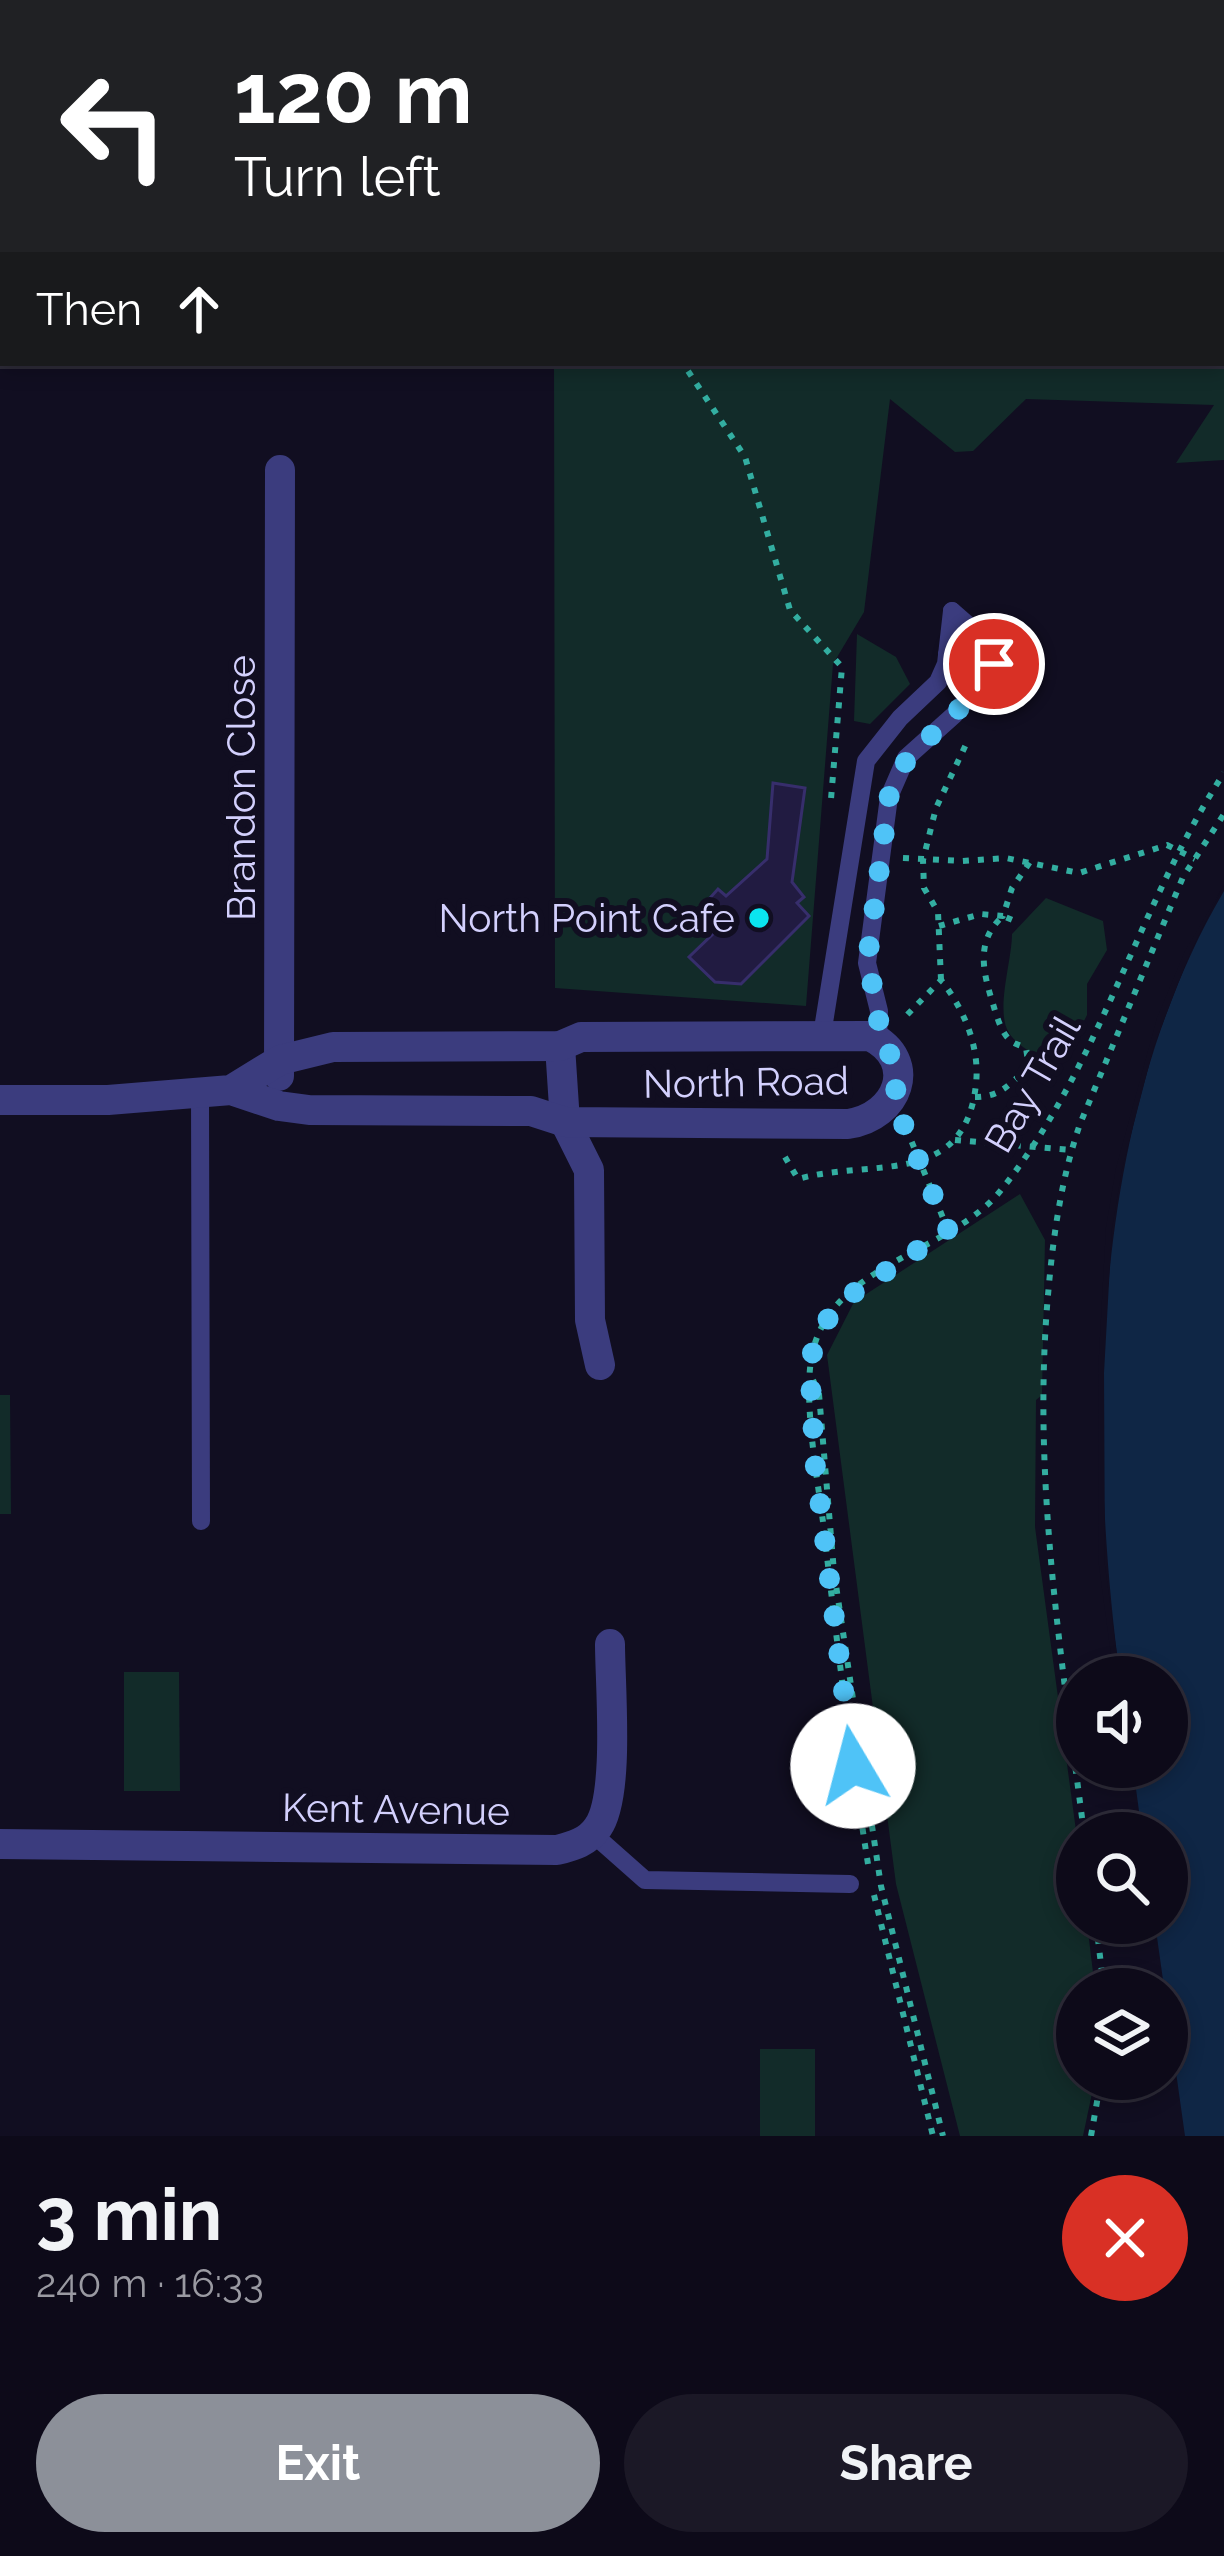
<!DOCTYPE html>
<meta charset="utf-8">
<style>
body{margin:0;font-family:Raleway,sans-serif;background:#1b1826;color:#f1f3f6;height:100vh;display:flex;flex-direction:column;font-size:45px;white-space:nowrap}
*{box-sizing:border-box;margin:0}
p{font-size:39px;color:#9a9aa2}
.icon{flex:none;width:66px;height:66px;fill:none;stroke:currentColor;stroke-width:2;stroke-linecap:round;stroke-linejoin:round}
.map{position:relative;height:2136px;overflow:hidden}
.side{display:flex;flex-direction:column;background:#0d0a19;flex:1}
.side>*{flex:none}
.hud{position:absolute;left:0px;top:0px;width:1224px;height:366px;box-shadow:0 6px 18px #0003,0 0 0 3px #2d2b38;background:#202124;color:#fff;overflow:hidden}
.buttons{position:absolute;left:1056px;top:1656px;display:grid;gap:24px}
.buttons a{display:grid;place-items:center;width:132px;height:132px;border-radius:50%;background:#0d0a19;box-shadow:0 6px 18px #0003,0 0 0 3px #2d2b38;font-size:60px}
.pin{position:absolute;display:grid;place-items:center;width:102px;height:102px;color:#fff;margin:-51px;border:6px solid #fff;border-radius:50%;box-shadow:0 3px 12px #0007}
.me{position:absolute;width:132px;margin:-66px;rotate:352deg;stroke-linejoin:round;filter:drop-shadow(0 0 9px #0008)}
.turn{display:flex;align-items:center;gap:42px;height:252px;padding:0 36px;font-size:54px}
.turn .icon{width:156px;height:156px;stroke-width:2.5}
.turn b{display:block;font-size:84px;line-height:102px}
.then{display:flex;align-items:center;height:114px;padding:0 36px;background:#0003;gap:24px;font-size:45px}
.round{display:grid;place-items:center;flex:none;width:126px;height:126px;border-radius:63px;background:#1b1826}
.headline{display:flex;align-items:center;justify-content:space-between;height:204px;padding:0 36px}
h1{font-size:72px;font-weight:700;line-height:90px}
.action{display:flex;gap:24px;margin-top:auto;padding:24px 36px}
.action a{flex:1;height:138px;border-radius:72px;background:#8c9099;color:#fff;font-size:48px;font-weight:700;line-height:138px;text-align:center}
.action a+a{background:#1b1826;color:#f1f3f6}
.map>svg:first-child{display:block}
.green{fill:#122b29}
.water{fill:#0f2645}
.pier{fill:#110e21}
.building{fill:#211b41;stroke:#372e6c;stroke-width:3}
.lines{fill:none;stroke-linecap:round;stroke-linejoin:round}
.path{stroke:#33aea1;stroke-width:6;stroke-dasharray:6 9;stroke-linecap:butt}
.lane{stroke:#3b3c7e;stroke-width:18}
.street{stroke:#3b3c7e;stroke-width:30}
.route{stroke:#4fc3f7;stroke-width:21;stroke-dasharray:0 37.8}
.poi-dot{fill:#0ae4f0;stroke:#110e21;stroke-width:4.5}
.labels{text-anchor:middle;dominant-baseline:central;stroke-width:12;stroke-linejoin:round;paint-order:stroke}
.street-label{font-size:39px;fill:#d3d0fd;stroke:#110e21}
.poi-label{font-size:39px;fill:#d3d0fd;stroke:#110e21;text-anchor:end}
</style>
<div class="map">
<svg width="1224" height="2136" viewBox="0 0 1224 2136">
<rect width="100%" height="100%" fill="#110e21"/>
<g class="green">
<polygon points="969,0 1224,0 1224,460 1176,463 1214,405 1026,399 973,451 955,452 890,399 864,612 833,664 806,1006 555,988 554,363 1221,363 1221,3 968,3"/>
<polygon points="857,634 896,657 910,684 870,724 854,721"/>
<path d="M 1046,898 L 1103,921 L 1107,950 L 1087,984 L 1087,1015 L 1072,1045 L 1040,1059 C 1031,1052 1015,1043 1009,1033 C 995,1011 1012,961 1012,934 Z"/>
<polygon points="1020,1194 1045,1240 1042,1395 1036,1400 1035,1527 1077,1838 1077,1923 1087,1923 1095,1989 1077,1989 1077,2079 1095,2079 1083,2136 960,2136 896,1884 827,1355 854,1302"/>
<polygon points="0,1395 10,1395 11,1514 0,1514"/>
<polygon points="124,1672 179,1672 180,1791 124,1791"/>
<rect x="760" y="2049" width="55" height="87"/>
</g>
<path class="water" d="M 1224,891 L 1224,2136 L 1185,2136 L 1155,1923 L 1167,1923 L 1167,1833 L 1142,1833 L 1133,1767 L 1167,1767 L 1167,1677 L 1120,1677 C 1086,1423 1091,1117 1224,891 Z"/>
<polygon class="pier" points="1224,885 1190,953 1154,1046 1122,1169 1112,1228 1104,1373 1105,1566 1120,1677 1114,1677 1099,1566 1098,1373 1106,1227 1116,1168 1157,1018 1185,951"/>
<polygon class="building" points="773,783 805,788 792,882 804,897 797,903 809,916 741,984 715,982 689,957 717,930 700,909 718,889 726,896 767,859"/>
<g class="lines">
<g class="path">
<polyline points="676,363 686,368 745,457 790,610 842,667 831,799"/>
<polyline points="903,858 962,861 1006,858 1079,873 1167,845 1195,859"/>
<polyline points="939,926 981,914 1003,916 1012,888 1030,862"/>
<polyline points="941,980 938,912 924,888 923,860 936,808 969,738"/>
<path d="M 975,1097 C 1002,1097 1009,1083 1029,1068 L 1026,1048 C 1020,1045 1013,1044 1009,1039 C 1001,1032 996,1014 993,1004 C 983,972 975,941 1003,916 L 1020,923"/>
<polyline points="906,1128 948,1230"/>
<polyline points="955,1140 1071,1150"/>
<path d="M 785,1157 L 798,1179 C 871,1158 965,1189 976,1084 C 980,1047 964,1009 941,980 L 904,1018"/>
<polyline points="813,1380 819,1394 834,1572 881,1886 943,2136"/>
<path d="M 1084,1833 C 1061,1654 1032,1476 1048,1295 C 1053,1237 1061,1179 1080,1124 L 1183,877 L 1224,814"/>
<path d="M 868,1864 C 850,1750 836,1636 823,1522 C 817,1475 802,1395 813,1350 C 835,1262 952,1253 1002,1189 C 1101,1064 1138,905 1224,773"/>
<polyline points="874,1895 933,2136"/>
<polyline points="1096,1923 1104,1989"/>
<polyline points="1091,2136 1101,2079"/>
</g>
<g class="lane">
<polyline points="947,654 984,677"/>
<polyline points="822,1035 866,761 900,718 938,682 946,664 952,611"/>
<polyline points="878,1039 879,1011 867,963 889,797 906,758 954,715 995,664 1007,659 952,611"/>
<polyline points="200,1093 201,1521"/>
<polyline points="593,1834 645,1880 850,1884"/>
</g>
<g class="street">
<polyline points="0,237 3,237"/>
<polyline points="560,1046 565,1122 589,1170 590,1320 600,1365"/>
<polyline points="279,1076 280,470"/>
<path d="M 0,1100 L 108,1100 L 231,1090 L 279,1106 L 309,1110 L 531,1111 L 565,1122 L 848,1124 C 898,1117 920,1061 870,1036 L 581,1037 L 560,1046 L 333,1047 L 280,1060 L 231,1090"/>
<path d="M 0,1844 L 557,1850 C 573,1846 588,1842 598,1827 C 620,1796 610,1685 610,1644"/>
</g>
</g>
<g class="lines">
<path class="route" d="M 853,1766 L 815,1463 L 810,1371 L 813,1349 L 821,1328 L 843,1300 L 948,1230 L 893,1099 L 898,1082 L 894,1059 L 878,1040 L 879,1011 L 867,963 L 889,797 C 904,752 921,747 952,716 C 968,701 980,681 994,664"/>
</g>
<circle class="poi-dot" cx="759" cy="918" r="12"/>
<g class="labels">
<g class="street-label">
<text transform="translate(241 788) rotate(-90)">Brandon Close</text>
<text transform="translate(746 1082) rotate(-1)">North Road</text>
<text transform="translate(1032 1084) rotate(-60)">Bay Trail</text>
<text transform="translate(396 1809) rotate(1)">Kent Avenue</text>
</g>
<g class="poi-label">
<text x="735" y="918">North Point Cafe</text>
</g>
</g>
</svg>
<div class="buttons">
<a><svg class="icon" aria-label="sound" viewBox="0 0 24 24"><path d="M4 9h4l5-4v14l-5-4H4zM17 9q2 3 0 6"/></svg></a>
<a><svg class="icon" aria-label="search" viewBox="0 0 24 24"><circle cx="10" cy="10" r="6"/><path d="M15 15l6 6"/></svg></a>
<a><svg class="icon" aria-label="layers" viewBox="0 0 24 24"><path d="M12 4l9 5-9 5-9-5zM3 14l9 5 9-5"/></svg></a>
</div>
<div class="pin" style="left:994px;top:664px;background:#d93025"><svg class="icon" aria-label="arrive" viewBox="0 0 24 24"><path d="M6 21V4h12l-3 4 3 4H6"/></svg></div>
<svg class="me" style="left:853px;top:1766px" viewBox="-20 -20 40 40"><circle r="19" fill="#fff"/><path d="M0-13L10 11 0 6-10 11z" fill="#4fc3f7"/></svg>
<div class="hud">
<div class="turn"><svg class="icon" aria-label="left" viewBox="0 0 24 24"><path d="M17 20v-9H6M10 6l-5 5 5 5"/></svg><div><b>120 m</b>Turn left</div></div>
<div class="then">Then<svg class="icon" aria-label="ahead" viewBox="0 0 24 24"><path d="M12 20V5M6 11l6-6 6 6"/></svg></div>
</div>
</div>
<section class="side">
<div class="headline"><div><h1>3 min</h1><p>240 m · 16:33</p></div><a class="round" style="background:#d93025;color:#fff"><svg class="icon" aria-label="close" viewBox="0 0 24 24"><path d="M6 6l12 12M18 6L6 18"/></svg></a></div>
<div class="action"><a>Exit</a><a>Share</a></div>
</section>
